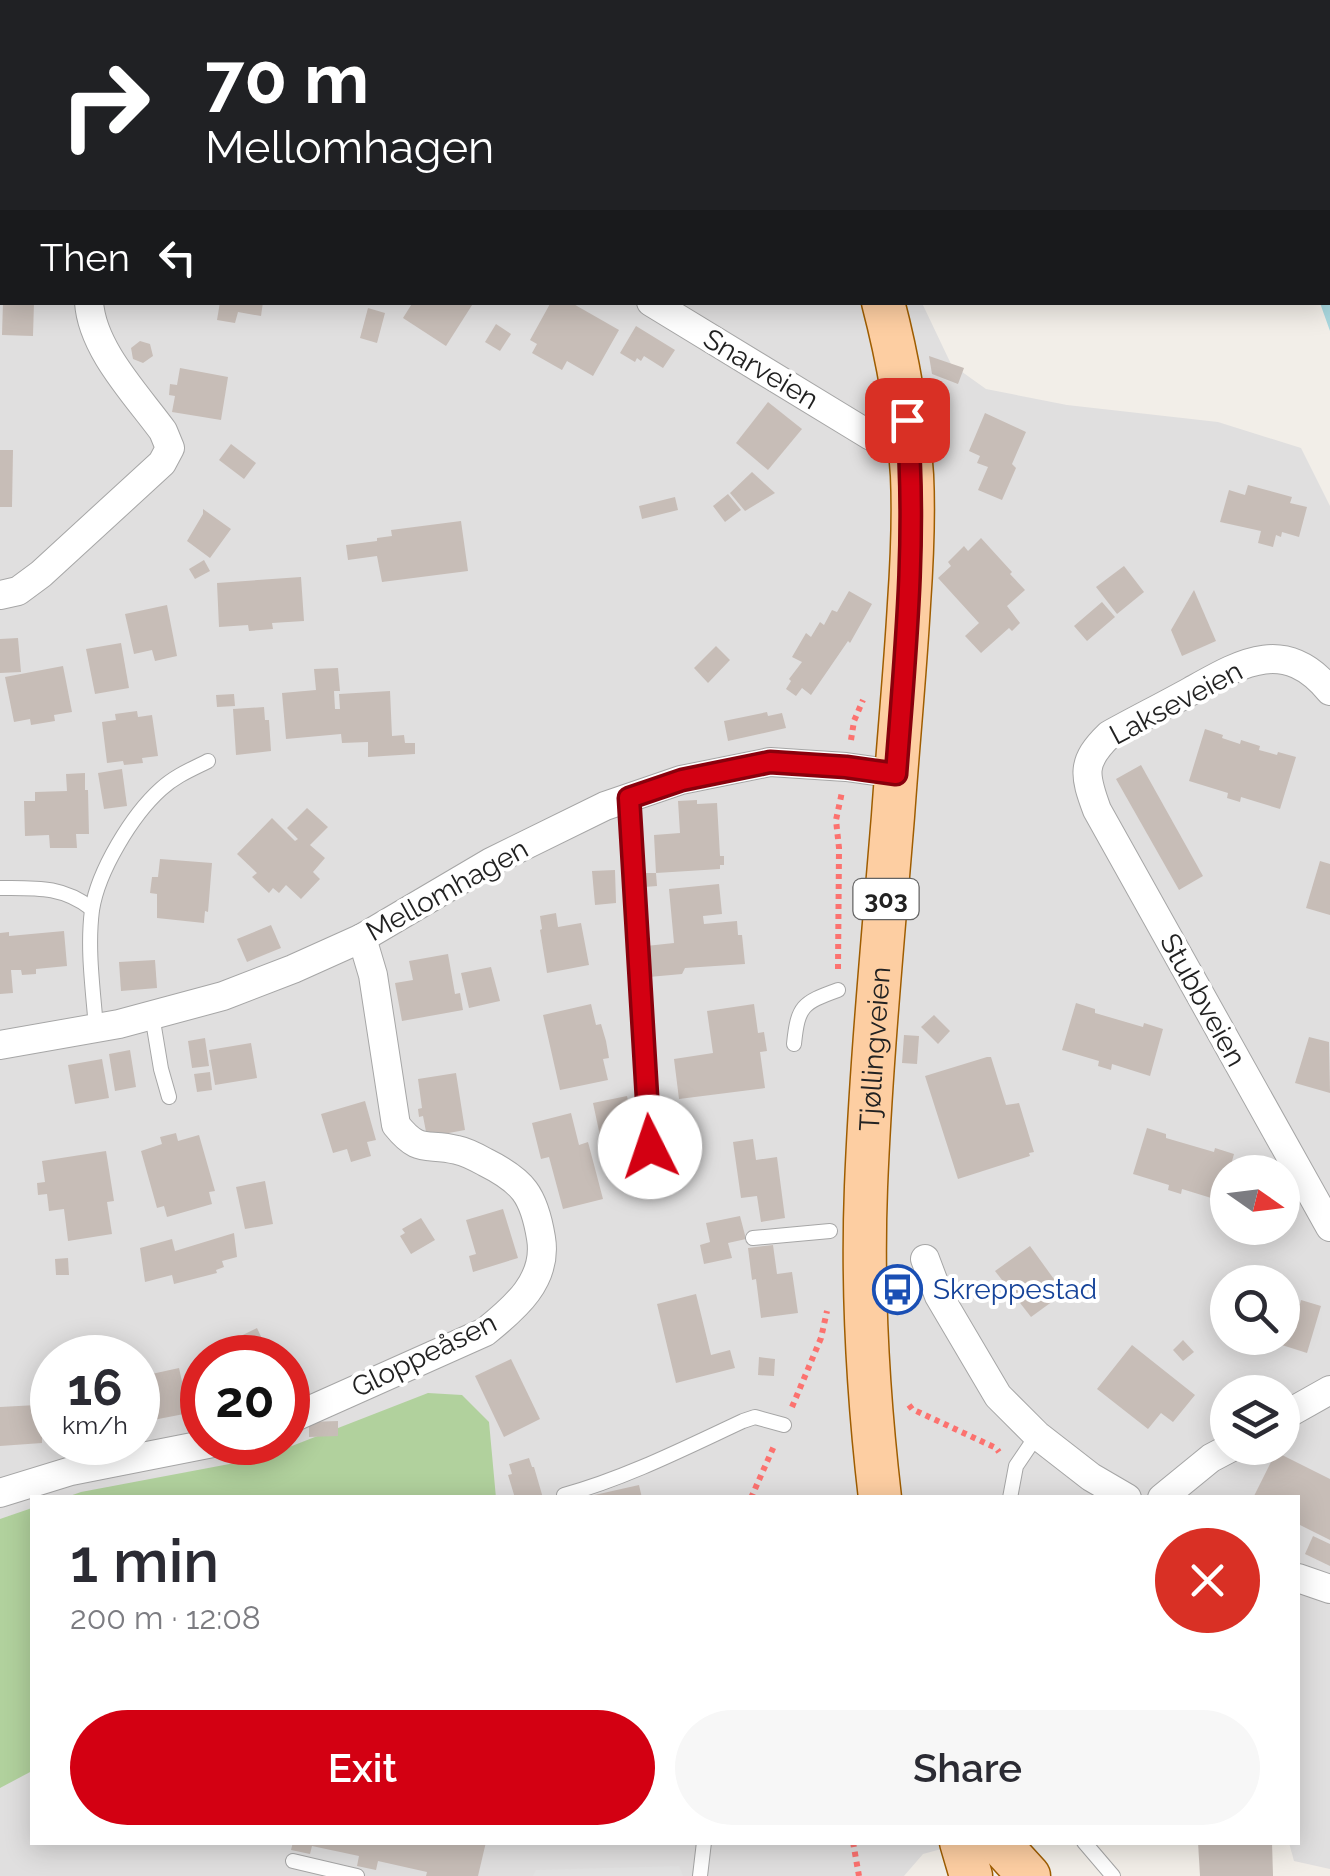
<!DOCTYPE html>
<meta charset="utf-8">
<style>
body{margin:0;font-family:Raleway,sans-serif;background:#f7f7f7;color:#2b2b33;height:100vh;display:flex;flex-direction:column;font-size:38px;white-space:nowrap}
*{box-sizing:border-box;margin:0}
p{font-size:32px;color:#7c7c81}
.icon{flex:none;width:55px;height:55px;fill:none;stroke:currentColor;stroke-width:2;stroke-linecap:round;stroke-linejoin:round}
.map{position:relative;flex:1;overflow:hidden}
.drawer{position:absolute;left:30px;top:1495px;width:1270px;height:350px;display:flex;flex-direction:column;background:#fff;border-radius:0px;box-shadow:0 5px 25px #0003}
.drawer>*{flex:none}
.top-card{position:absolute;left:0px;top:0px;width:1330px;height:305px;box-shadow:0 5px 25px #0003;background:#202124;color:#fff;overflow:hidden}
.needle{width:65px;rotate:104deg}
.fabs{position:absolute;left:1210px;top:1155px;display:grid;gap:20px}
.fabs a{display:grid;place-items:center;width:90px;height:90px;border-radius:50%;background:#fff;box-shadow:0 5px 25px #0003;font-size:50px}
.speed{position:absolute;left:30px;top:1335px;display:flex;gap:20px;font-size:50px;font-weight:700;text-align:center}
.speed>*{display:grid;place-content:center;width:130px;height:130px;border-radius:50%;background:#fff;box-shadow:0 5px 25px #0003;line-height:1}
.speed small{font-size:25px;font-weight:400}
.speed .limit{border:15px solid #d22;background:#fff;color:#111}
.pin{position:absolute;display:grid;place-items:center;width:85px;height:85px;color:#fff;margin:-42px;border-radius:20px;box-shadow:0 5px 15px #0006}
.me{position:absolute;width:110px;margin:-55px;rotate:356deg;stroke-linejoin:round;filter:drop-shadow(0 0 8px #0008)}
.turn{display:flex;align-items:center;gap:35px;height:210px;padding:0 40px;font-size:45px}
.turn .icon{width:130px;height:130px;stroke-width:2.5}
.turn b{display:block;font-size:70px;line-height:85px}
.then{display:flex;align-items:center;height:95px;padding:0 40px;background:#0003;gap:20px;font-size:38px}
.round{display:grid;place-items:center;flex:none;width:105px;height:105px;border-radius:52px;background:#f7f7f7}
.summary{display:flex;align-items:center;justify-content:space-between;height:170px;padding:0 40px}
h1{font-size:60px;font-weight:600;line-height:75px}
.action{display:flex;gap:20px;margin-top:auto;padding:20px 40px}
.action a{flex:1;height:115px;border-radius:60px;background:#d30012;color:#fff;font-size:40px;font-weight:600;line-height:115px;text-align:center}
.action a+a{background:#f7f7f7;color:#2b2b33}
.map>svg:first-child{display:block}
.residential{fill:#e0dfdf;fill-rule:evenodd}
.forest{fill:#b1d19d}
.parking{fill:#e2e2e2}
.water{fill:#a9d8df}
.building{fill:#c7bdb7}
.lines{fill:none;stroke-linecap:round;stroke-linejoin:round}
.lane-casing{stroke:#a6a6a6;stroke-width:16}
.street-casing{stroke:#a6a6a6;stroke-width:30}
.secondary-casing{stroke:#7b7e03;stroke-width:40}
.primary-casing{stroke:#9f5d00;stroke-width:45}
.path{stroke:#fc726f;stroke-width:6;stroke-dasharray:5 5;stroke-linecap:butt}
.lane{stroke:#fff;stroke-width:14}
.street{stroke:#fff;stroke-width:28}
.secondary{stroke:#fbf9bd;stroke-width:38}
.primary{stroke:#fdcea2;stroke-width:42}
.route-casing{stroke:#89000c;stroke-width:25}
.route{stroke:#d30012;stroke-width:18}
.labels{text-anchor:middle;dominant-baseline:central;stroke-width:8;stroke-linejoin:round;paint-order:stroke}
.shield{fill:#fff;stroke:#646464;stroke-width:2.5}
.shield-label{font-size:25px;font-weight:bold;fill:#222}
.street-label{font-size:28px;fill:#222;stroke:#fff}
.transit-label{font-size:28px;fill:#164399;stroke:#fff;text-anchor:start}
</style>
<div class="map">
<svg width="1330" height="1876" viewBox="0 0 1330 1876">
<rect width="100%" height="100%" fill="#f2eee8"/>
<g class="residential">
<path d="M 0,0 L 686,0 L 697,2 L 2,2 L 2,302 L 922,303 L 951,364 L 986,389 L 1067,405 L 1218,422 L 1301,448 L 1330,506 L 1330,1869 L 1294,1861 L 1289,1843 L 1298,1842 L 1298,1498 L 32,1498 L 32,1580 L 0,1586 ZM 1228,1172 L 1282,1172 L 1282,1228 L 1228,1228 ZM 1228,1282 L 1282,1282 L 1282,1338 L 1228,1338 ZM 52,1358 L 138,1358 L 138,1442 L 52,1442 ZM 202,1358 L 288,1358 L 288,1442 L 202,1442 ZM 1228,1392 L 1282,1392 L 1282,1448 L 1228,1448 Z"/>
<polygon points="32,1687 32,1842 963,1843 923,1854 904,1876 0,1876 0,1716"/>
</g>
<g class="forest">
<polygon points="428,1393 462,1395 489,1422 496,1498 64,1498 81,1492 261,1458"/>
<polygon points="32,1508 32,1771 0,1788 0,1519"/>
</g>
<polygon class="parking" points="679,1866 683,1876 533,1876 536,1870"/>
<polygon class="water" points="1079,0 1330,0 1330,331 1320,303 1328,302 1328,2 1082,2"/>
<g class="building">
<polygon points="3,302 34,302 33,336 2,335"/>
<polygon points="220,302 263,302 261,316 238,312 235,323 217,320"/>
<polygon points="413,302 474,302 446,346 403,318"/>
<polygon points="551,302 570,302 619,330 593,376 567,361 562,370 532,353 537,344 530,340"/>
<polygon points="368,308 385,313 377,343 360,338"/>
<polygon points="496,324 511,334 500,351 485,342"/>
<polygon points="636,326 675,350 663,368 644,356 641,361 637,358 635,362 620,353"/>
<polygon points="140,341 150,344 153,356 143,363 133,359 131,348"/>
<polygon points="929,356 964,368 958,384 932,374"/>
<polygon points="180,368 228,377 221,420 172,412 175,396 169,395 170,384 177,385"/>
<polygon points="768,402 802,429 768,470 736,443"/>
<polygon points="985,413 1026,432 1012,464 1016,468 1002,500 978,490 988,467 977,463 980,456 969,451"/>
<polygon points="231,444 256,463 244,479 219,460"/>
<polygon points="0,450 13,450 12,507 0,507"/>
<polygon points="752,472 775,493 745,511 730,493"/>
<polygon points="1248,485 1292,497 1290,503 1307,507 1299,537 1282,532 1281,537 1276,535 1273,547 1258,543 1261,531 1220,522 1229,490 1245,495"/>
<polygon points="728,494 741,510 725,522 713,506"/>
<polygon points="675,497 678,510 642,519 639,506"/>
<polygon points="203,509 231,529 210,558 187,541 203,514"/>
<polygon points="461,521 468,571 382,582 377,556 348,560 346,545 377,541 377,538 392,536 391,530"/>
<polygon points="981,538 1012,572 1010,574 1025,590 1007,606 1020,623 1012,631 1009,628 981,653 965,636 979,623 938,578 951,566 948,562 964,546 968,551"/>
<polygon points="204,560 210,571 195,579 189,569"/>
<polygon points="1124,566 1144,592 1117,614 1096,587"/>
<polygon points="301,577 304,621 272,623 273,629 249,631 248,625 219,627 217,583"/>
<polygon points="1194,590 1216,641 1182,656 1171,630"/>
<polygon points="849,591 872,604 850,643 848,641 811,695 802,688 796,696 786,689 791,681 789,679 802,662 792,657 806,633 811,637 820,622 824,625 832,610 837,612"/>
<polygon points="1102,602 1115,617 1087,641 1074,626"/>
<polygon points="167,605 177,656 155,661 152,650 134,654 125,614"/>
<polygon points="18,638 21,672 0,673 0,639"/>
<polygon points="121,643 129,688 95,694 86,649"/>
<polygon points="716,646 730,660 708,683 694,668"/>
<polygon points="63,666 72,712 54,715 55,721 31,725 30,719 14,722 5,677"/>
<polygon points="338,668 340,691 334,691 335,709 340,709 339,694 390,691 392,736 404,735 405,743 415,743 415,754 368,757 368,742 342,743 341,734 286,739 282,693 316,690 314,669"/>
<polygon points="234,694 235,706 217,707 216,695"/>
<polygon points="264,707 265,720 269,720 271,751 236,755 233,709"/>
<polygon points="137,711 138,717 152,715 158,756 142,758 143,763 124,765 123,761 107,763 102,722 116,720 115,714"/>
<polygon points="767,712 768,716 782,713 786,728 728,741 724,721"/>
<polygon points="1205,729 1223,735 1222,738 1240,744 1241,740 1260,746 1259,750 1277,755 1278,752 1296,757 1280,809 1241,797 1240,802 1227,798 1228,793 1189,781"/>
<polygon points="1141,765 1203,876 1179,890 1116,779"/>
<polygon points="122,769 127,806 104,809 98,773"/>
<polygon points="85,773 85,790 88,790 89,834 76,834 77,848 50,848 49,835 25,836 24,801 35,801 35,792 67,791 66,774"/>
<polygon points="697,800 697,804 717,803 720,856 724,856 724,865 720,865 720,869 656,873 654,835 680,833 678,801"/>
<polygon points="307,808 328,827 310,845 325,858 313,872 320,879 301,899 286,885 279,893 273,888 269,893 252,877 257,873 237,854 272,818 295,841 298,839 287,828"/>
<polygon points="160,859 212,863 208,912 205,911 204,923 157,918 157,894 150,893 152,877 158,877"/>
<polygon points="1320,861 1330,864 1330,915 1306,908"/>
<polygon points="615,870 616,903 595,905 592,871"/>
<polygon points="643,873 656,873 657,886 644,887"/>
<polygon points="719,884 722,914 703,916 704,924 737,921 738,935 742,935 745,964 685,968 682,974 649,977 646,946 674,943 669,889"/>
<polygon points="556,913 558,927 581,923 589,965 547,973 540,930 542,929 540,916"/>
<polygon points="271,925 281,948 247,962 237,939"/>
<polygon points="64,931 67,966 36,969 36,974 22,975 21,970 11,970 13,993 0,994 0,933 9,932 9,936"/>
<polygon points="448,954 455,994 460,993 463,1010 402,1021 395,983 413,980 409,961"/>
<polygon points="155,960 157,988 121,991 119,962"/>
<polygon points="491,967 500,1001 469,1008 461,973"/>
<polygon points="1076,1003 1095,1009 1095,1013 1143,1027 1144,1023 1163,1029 1150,1076 1112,1064 1111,1070 1098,1066 1099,1061 1062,1050"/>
<polygon points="591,1004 596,1025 601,1024 606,1041 609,1058 603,1059 608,1080 560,1090 543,1015"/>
<polygon points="754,1004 758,1033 764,1032 767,1051 760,1052 765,1088 679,1099 674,1059 713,1053 707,1011"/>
<polygon points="934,1015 950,1031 938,1044 921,1027"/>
<polygon points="904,1035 919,1036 917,1064 902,1063"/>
<polygon points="1309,1037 1329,1042 1330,1093 1295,1083"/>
<polygon points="205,1038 209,1066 192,1068 188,1041"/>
<polygon points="251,1043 257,1078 215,1085 209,1050"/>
<polygon points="130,1050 136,1087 115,1091 109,1054"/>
<polygon points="987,1057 991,1057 1006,1105 1019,1103 1034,1152 1029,1153 1030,1156 958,1179 925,1076"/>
<polygon points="102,1059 109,1098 75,1104 68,1065"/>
<polygon points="210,1072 212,1090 197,1092 194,1074"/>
<polygon points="456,1073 465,1130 427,1137 423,1116 419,1117 418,1109 422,1108 418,1079"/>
<polygon points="627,1096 636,1138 602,1145 593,1103"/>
<polygon points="365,1101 376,1140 367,1142 371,1156 351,1162 347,1149 333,1153 321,1114"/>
<polygon points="571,1113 579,1145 588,1142 603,1199 563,1209 549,1157 541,1159 532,1123"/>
<polygon points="1147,1128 1166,1134 1166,1138 1214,1152 1215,1148 1234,1154 1221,1201 1182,1189 1181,1194 1168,1190 1169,1185 1133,1174"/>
<polygon points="176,1133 178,1141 199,1135 215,1191 209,1192 212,1204 167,1217 164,1206 157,1208 141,1151 162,1144 160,1137"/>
<polygon points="753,1139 756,1160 777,1157 785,1218 761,1222 757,1196 741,1198 733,1142"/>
<polygon points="106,1151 114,1201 107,1202 112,1234 68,1241 64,1209 49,1211 47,1194 38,1195 37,1183 45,1182 42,1161"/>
<polygon points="265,1181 273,1224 245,1229 236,1187"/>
<polygon points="503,1209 518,1258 473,1272 469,1256 476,1254 466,1220"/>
<polygon points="740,1216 746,1239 728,1243 732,1258 704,1264 700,1245 710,1242 706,1223"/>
<polygon points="421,1218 435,1240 411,1254 400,1236 405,1233 402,1229"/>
<polygon points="234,1233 237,1257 222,1261 224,1267 216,1270 217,1273 174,1284 172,1275 145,1282 140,1248 172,1239 175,1251"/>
<polygon points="773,1245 777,1274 792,1272 798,1313 761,1318 756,1279 752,1280 748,1248"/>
<polygon points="1030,1246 1064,1293 1031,1317 995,1271"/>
<polygon points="68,1258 69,1275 56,1275 55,1259"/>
<polygon points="696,1294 711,1355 730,1350 735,1368 676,1383 657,1304"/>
<polygon points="1282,1299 1300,1304 1301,1300 1321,1306 1307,1353 1269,1341 1267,1347 1255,1343 1256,1338 1282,1338"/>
<polygon points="257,1328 271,1358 213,1358 210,1351"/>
<polygon points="1183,1340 1194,1352 1183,1361 1173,1350"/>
<polygon points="1132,1345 1195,1395 1173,1422 1161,1413 1148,1429 1097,1389"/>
<polygon points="759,1357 775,1359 774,1376 758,1375"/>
<polygon points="511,1359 540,1419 504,1437 475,1376"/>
<polygon points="179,1368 189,1413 138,1423 138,1377"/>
<polygon points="52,1397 52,1437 42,1437 42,1443 0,1446 0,1407 37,1405 36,1399"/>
<polygon points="338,1421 338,1436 309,1437 309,1422"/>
<polygon points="1276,1452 1330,1479 1330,1540 1298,1524 1298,1498 1253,1498"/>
<polygon points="529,1458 532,1467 534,1467 543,1498 515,1498 508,1475 512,1474 509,1464"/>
<polygon points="639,1485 642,1498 590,1498 590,1496"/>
<polygon points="1313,1536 1330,1544 1330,1566 1305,1554"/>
<polygon points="293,1842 486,1842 478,1876 426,1876 427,1872 378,1861 376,1870 357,1866 359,1856 312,1846 310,1854 291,1850"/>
<polygon points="1198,1842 1272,1842 1273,1876 1200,1876"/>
</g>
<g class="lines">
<defs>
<g id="lane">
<polyline points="629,797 650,1147"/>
<path d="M 0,888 C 36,888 63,886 92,909"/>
<polyline points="152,1015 161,1069 169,1097"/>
<path d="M 96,1028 C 93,989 87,949 92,910 C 98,871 132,815 161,789 C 175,776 192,769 208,761"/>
<path d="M 794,1044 C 798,1006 802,1003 838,990"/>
<polyline points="753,1238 830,1231"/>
<path d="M 564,1495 C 626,1478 685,1448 743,1421 L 755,1417 L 784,1425"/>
<polyline points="1010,1498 1016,1466 1037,1435"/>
<polyline points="1084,1842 1113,1876"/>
<polyline points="293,1861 357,1876"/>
<polyline points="700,1876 704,1842"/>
</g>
<g id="street">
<polyline points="651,302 871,436"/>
<path d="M 0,595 L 18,591 L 41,574 L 162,463 L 170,448 L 163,431 C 136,394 92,349 89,302"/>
<path d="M 1330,691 C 1285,636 1241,663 1191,691 C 1164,706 1136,720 1109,735 C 1081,762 1084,775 1097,810 L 1330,1227"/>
<polyline points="0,1045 119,1024 223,996 293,969 362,938 491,862 605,806 681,780 770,762 846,767 896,774"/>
<polyline points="925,1259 939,1296 998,1396 1037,1435 1091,1477 1127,1498"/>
<polyline points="1282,1417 1330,1390"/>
<path d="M 288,1420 L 485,1332 C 515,1308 548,1280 541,1238 C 534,1195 523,1181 485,1162 C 476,1157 467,1152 457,1150 C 426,1142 420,1155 396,1125 L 373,975 L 362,938"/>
<polyline points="0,1493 71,1471 218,1442"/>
<polyline points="1162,1498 1211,1458 1230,1448"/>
<polyline points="1298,1578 1330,1589"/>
</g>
<g id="secondary">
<polyline points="512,2 515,0"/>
<polyline points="0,143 2,143"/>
</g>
<g id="primary">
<polyline points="753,0 756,2"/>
<polyline points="789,0 790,2"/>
<path id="s1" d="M 880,1498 C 868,1395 862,1290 866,1187 C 871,1063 883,939 893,816 C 898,745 905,674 909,604 C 912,561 914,517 912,475 C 908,416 898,359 883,302"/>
<polyline points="961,1842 971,1876"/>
<polyline points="998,1842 1029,1876"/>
</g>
</defs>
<use href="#lane" class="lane-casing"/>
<use href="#street" class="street-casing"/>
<use href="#secondary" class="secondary-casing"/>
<use href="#primary" class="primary-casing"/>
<g class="path">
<polyline points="851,740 854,721 863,700"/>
<polyline points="838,969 839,848 836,820 842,792"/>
<polyline points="909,1405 912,1409 996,1448 999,1452"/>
<polyline points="792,1407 821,1338 827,1311"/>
<polyline points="751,1498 774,1446"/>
<polyline points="853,1842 859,1876"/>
</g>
<use href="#lane" class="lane"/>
<use href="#street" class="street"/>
<use href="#secondary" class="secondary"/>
<use href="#primary" class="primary"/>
</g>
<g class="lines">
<defs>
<path id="route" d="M 650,1147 L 629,798 L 682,780 L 770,762 L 846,767 L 896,774 C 905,656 917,539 907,420"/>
</defs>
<use href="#route" class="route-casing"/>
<use href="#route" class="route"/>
</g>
<defs>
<symbol id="bus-ring" viewBox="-11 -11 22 22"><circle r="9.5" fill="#fff" stroke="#1a4fb4" stroke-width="1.5"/><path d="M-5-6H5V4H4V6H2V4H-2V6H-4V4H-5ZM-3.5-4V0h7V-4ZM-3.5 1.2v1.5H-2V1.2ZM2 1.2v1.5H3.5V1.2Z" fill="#1a4fb4"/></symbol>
</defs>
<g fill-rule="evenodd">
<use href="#bus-ring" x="870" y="1262" width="55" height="55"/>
</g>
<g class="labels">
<rect class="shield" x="853.5" y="879" width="65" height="40" rx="8"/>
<g class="shield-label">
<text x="886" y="899">303</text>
</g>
<g class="street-label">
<text transform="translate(761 369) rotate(31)">Snarveien</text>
<text transform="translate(1176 703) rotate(-28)">Lakseveien</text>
<text transform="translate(447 890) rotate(-29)">Mellomhagen</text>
<text transform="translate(1203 1000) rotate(61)">Stubbveien</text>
<text stroke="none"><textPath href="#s1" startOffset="450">Tjøllingveien</textPath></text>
<text transform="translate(424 1355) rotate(-26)">Gloppeåsen</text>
</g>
<g class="transit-label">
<text x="933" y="1289">Skreppestad</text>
</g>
</g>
</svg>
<div class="fabs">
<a><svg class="needle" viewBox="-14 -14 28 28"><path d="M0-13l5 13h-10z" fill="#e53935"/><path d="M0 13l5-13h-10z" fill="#7c7c81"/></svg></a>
<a><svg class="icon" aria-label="search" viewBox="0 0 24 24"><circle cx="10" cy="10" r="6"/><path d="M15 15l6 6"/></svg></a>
<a><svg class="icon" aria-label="layers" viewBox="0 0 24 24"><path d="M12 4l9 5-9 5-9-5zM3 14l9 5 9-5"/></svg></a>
</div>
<div class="speed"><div>16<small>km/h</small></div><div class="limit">20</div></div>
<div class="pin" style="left:907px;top:420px;background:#d93025"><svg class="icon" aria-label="arrive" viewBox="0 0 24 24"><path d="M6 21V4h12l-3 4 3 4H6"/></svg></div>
<svg class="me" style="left:650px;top:1147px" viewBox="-20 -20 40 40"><circle r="19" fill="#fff"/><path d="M0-13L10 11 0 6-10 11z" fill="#d30012"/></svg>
<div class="top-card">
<div class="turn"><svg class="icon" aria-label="right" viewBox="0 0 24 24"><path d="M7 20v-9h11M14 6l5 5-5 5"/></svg><div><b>70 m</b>Mellomhagen</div></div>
<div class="then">Then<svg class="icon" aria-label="left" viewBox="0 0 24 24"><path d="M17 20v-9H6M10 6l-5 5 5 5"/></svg></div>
</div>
<section class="drawer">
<div class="summary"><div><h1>1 min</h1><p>200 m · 12:08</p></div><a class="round" style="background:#d93025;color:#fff"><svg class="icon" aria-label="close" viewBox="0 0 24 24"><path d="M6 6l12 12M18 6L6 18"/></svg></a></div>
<div class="action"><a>Exit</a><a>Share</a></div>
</section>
</div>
